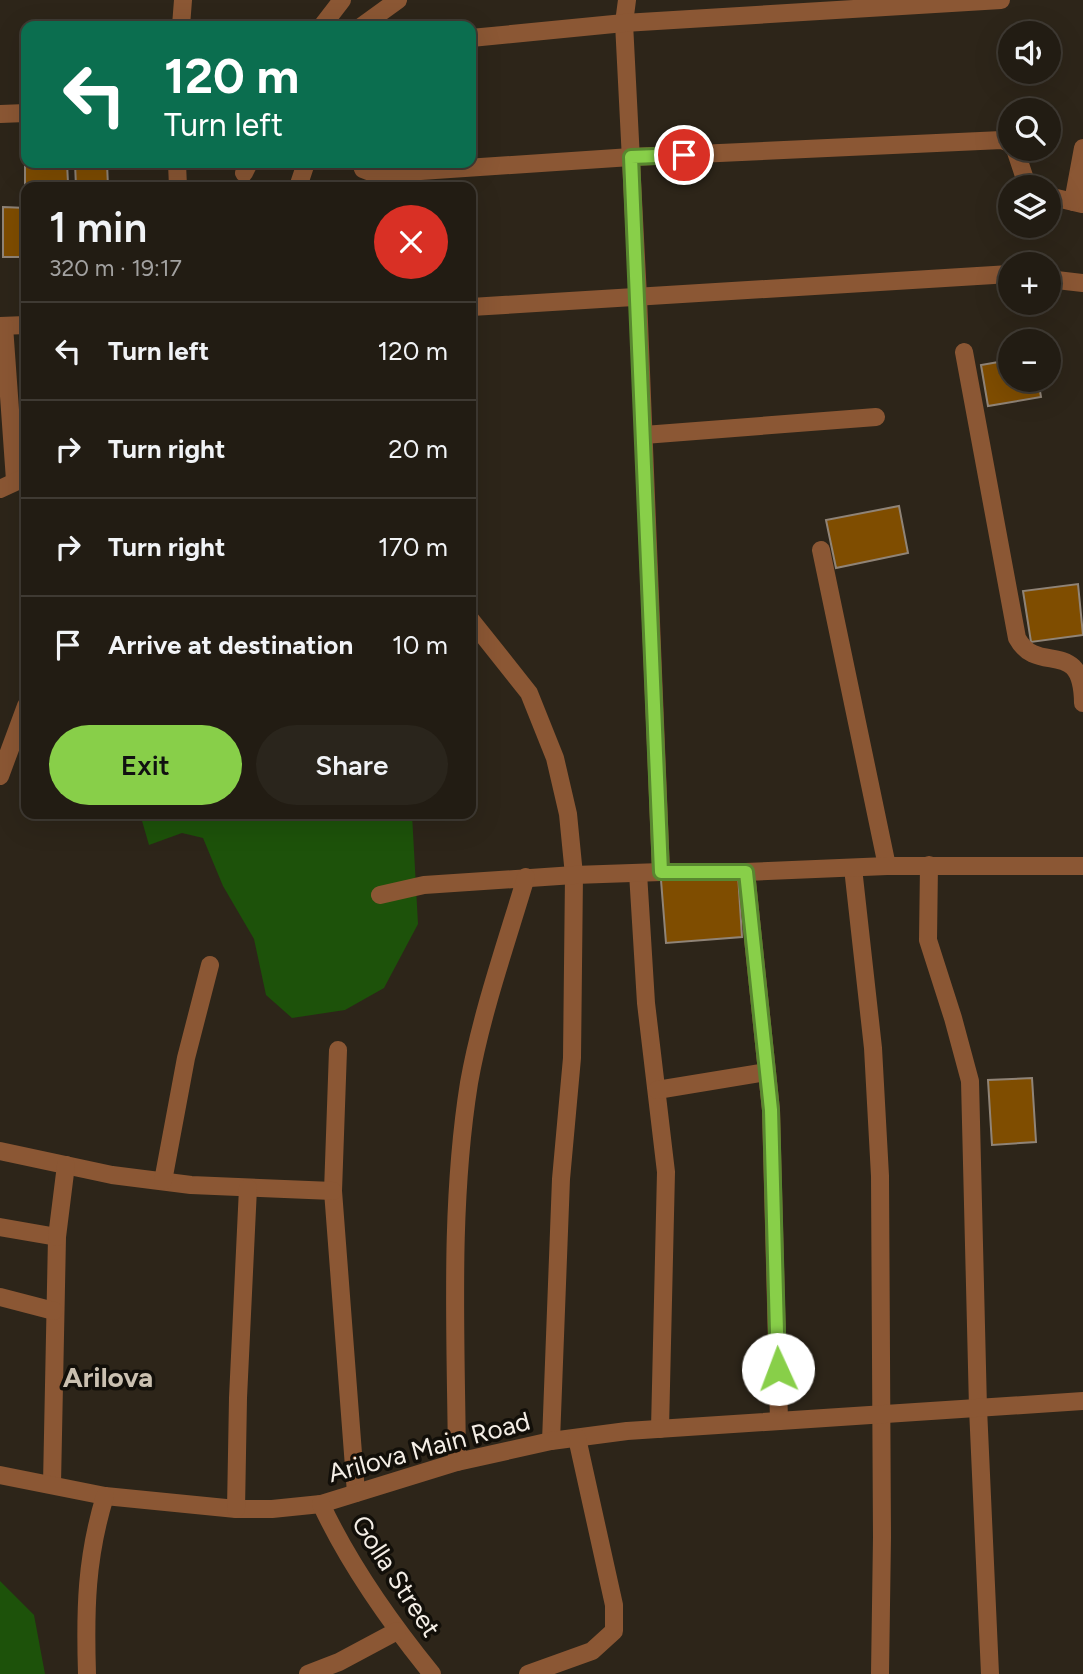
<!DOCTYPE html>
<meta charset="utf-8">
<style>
body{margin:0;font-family:Figtree,sans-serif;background:#2a251c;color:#f1f3f6;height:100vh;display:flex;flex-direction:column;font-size:26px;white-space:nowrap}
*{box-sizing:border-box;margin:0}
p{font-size:23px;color:#a2a1a0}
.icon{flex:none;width:38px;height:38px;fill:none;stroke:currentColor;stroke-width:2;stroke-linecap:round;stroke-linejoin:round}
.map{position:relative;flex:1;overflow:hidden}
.panel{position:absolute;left:21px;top:182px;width:455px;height:637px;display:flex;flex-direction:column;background:#221c13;border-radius:14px;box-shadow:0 7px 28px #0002,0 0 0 2px #3f3a33}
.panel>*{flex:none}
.guide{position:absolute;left:21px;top:21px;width:455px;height:147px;border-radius:14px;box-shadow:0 7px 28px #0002,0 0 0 2px #3f3a33;background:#0b6e4f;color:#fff;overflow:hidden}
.fabs{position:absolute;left:998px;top:21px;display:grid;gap:14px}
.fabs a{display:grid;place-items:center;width:63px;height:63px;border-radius:50%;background:#221c13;box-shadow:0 7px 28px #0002,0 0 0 2px #3f3a33;font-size:35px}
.pin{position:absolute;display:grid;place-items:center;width:60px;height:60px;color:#fff;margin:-30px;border:4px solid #fff;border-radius:50%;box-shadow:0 2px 7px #0007}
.me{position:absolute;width:77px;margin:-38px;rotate:358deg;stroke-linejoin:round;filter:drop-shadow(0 0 5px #0008)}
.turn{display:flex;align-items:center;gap:24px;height:147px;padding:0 28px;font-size:32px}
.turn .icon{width:91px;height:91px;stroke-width:2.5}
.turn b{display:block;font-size:49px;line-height:60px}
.round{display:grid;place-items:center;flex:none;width:74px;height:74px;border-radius:37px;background:#2a251c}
.headline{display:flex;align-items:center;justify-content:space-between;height:119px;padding:0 28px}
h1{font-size:42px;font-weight:600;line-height:52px}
.primary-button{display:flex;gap:14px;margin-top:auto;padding:14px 28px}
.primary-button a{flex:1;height:80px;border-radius:42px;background:#88cf49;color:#111;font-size:28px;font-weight:600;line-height:80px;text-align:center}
.primary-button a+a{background:#2a251c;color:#f1f3f6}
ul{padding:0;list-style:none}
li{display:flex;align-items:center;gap:21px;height:98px;padding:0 28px;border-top:2px solid #3f3a33}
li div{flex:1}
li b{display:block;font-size:26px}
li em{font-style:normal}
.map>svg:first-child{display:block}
.green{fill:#1d520a}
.building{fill:#7f4d00;stroke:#908477;stroke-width:2}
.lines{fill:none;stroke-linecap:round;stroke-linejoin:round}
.minor{stroke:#8b5734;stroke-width:18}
.route-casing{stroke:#58872f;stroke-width:18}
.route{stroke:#88cf49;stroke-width:12}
.labels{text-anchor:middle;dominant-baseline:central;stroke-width:7;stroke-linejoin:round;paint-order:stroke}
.street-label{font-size:26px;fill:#f4eee6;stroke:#120f09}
.neighbourhood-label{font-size:28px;font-weight:bold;fill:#cac0b0;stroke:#120f09}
</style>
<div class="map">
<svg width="1083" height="1674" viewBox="0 0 1083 1674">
<rect width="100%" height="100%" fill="#2d2519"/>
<g class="green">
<polygon points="140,814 412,814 418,924 384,988 345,1010 292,1018 266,995 254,939 223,886 203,838 182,833 149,845"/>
<polygon points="0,1581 34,1615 45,1674 0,1674"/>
</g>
<g class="building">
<polygon points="25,136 26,163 67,163 68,183 25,186"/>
<polygon points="75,163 107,163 108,187 76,187"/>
<polygon points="3,207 26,208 26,257 3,257"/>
<polygon points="1010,360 1010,380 1038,380 1041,397 988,406 981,365"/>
<polygon points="899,506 908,553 836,568 826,520"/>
<polygon points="1078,584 1083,635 1031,642 1023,591"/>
<polygon points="738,874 742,937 666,943 661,880"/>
<polygon points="1032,1078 1036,1142 992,1145 988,1080"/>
</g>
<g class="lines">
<g class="minor">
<polyline points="627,0 624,23 638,297 661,872"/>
<polyline points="181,26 183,0"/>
<polyline points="322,26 342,0"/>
<polyline points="362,26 398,0"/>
<polyline points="471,38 624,23 1001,0"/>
<polyline points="0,114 26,113"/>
<polyline points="1015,149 1026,182 1031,187"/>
<polyline points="177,163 178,187"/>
<polyline points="361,163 363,169 376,174 631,157 1002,140 1010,143"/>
<polyline points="244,173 249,163"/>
<polyline points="298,187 306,163"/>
<polyline points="1048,196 1082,204"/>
<polyline points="1073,202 1083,148"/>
<polyline points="1048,279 1083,283"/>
<polyline points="471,307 1010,274"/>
<polyline points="0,326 26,325"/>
<polyline points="4,326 15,480"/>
<path d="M 964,352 L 1017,638 C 1038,677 1082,635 1083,703"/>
<polyline points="644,435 876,417"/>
<polyline points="0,489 26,477"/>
<polyline points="821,550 887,866"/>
<polyline points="471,620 529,693 555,758 568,814 574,875 572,1058 561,1179 551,1441"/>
<polyline points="0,776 26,706"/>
<polyline points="929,865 928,940 953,1018 970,1081 978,1408 990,1674"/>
<polyline points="853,868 873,1048 880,1176 882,1537 880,1674"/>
<polyline points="746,872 771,1110 779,1421"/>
<polyline points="638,873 646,1003 666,1172 660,1429"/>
<polyline points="380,895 424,885 574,875 661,872 746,872 887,866 1083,866"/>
<polyline points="338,1050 333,1191 356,1493"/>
<polyline points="657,1090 767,1072"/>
<polyline points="0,1151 112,1175 191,1185 333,1191"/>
<polyline points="163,1181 186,1058 210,965"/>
<polyline points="0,1227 57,1237 52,1484"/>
<polyline points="57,1237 66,1165"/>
<polyline points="0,1297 54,1311"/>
<path d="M 457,1462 C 456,1336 449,1208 469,1083 C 481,1015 506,944 526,877"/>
<polyline points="0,1475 105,1496 236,1509 272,1509 321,1504 457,1462 551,1441 627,1431 1083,1401"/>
<path d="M 321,1504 C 350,1566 389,1621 432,1674"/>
<polyline points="236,1509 238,1398 248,1188"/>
<path d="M 87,1674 C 85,1610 86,1558 105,1496"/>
<polyline points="308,1674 339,1662 397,1631"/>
<polyline points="528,1674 592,1651 614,1631 614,1605 577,1438"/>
</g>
</g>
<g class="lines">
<defs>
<polyline id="route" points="684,155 631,157 661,872 746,872 771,1110 778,1369"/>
</defs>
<use href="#route" class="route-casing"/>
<use href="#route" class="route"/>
</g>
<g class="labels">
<g class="street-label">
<text transform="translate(429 1447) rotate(-15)">Arilova Main Road</text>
<text transform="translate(396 1576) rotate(57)">Golla Street</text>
</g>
<g class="neighbourhood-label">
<text x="108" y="1377">Arilova</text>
</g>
</g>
</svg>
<div class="fabs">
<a><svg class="icon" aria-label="sound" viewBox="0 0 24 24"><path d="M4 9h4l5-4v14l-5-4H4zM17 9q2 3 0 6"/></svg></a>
<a><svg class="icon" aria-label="search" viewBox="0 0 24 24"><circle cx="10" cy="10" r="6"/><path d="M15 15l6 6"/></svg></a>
<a><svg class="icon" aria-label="layers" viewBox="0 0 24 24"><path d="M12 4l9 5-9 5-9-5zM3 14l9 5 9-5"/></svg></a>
<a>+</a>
<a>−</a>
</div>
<div class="pin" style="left:684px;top:155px;background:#d93025"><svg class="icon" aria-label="arrive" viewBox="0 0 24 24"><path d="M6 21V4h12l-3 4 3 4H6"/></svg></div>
<svg class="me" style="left:778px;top:1369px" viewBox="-20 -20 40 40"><circle r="19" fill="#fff"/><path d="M0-13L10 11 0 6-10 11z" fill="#88cf49"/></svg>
<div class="guide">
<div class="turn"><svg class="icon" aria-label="left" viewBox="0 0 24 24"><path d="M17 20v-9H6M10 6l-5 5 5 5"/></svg><div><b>120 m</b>Turn left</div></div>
</div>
<section class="panel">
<div class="headline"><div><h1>1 min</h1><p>320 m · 19:17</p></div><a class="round" style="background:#d93025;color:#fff"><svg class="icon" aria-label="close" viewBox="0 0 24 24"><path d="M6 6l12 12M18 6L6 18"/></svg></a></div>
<ul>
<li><svg class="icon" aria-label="left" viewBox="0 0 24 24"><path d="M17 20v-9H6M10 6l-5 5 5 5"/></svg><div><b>Turn left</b></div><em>120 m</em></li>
<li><svg class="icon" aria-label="right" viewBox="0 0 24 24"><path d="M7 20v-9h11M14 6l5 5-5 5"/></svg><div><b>Turn right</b></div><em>20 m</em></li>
<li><svg class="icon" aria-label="right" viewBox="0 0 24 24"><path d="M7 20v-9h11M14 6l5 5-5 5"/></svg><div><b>Turn right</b></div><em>170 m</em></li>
<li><svg class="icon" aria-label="arrive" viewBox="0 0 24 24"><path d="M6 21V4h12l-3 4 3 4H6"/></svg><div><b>Arrive at destination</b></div><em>10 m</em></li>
</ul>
<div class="primary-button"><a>Exit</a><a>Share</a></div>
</section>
</div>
